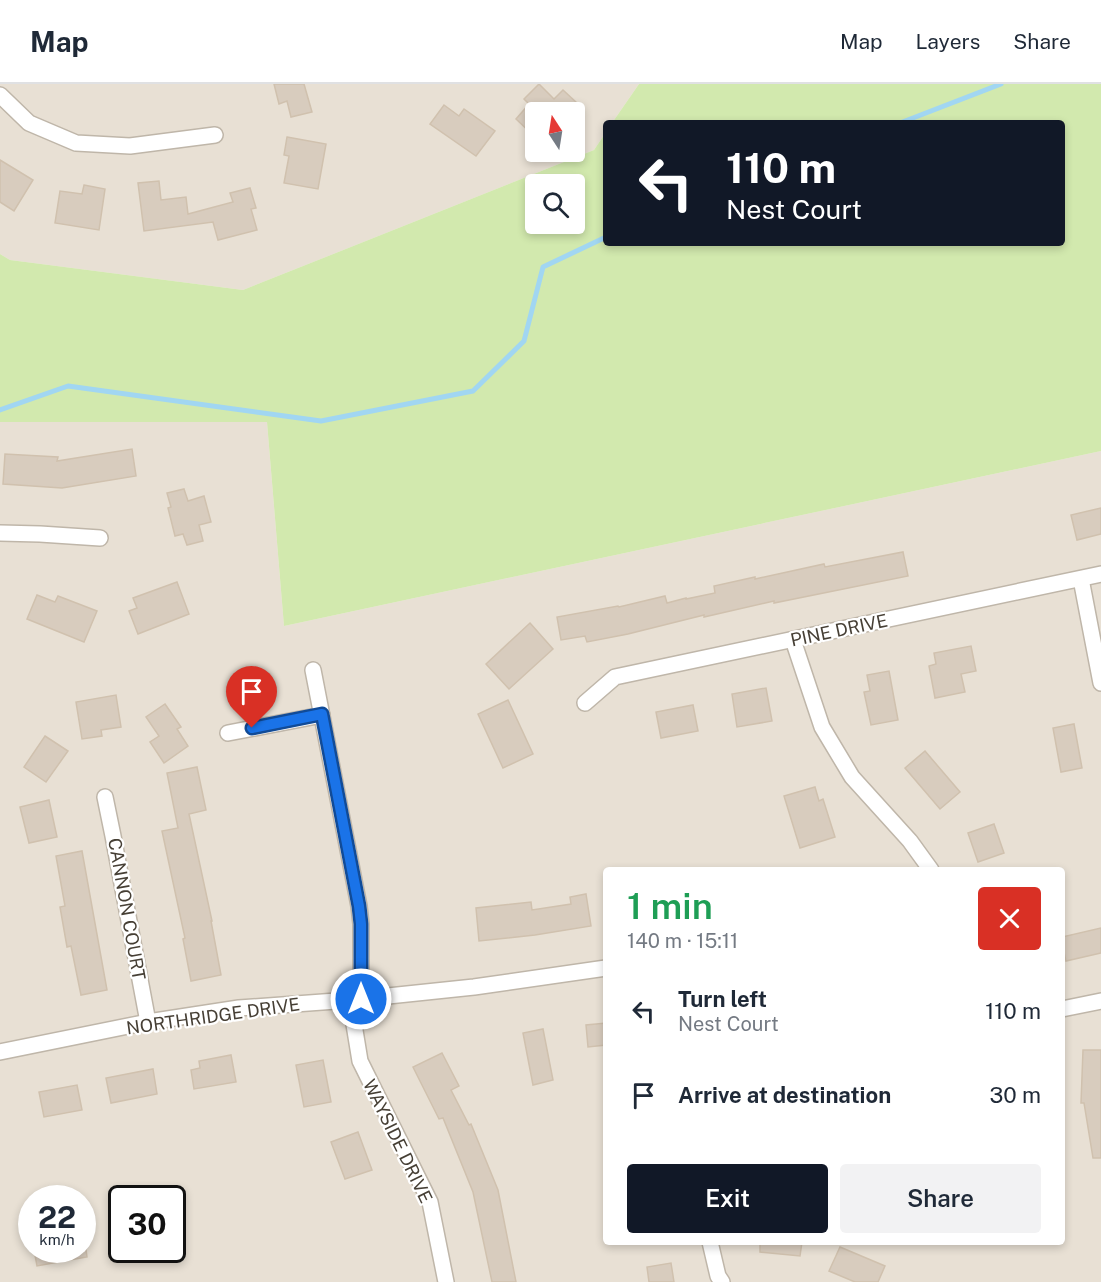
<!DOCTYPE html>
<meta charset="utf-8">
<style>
body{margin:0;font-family:"Public Sans",sans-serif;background:#f2f2f3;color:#1f2937;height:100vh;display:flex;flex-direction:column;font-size:22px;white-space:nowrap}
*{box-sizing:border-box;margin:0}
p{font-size:20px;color:#747a83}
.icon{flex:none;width:33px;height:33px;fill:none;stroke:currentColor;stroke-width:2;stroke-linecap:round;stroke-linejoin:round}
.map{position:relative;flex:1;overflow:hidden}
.side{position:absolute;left:603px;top:783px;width:462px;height:378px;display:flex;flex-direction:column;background:#fff;border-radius:6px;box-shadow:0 3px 9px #0003}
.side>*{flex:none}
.banner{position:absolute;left:603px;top:36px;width:462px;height:126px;border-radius:6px;box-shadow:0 3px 9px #0003;background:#111827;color:#fff;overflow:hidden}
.needle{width:39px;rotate:348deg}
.tools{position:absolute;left:525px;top:18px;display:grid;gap:12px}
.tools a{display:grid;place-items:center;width:60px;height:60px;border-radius:6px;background:#fff;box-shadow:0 3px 9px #0003;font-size:30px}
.speed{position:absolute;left:18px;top:1101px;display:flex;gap:12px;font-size:30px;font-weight:700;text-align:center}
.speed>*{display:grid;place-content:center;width:78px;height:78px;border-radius:50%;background:#fff;box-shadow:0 3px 9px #0003;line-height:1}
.speed small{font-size:15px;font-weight:400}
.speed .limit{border:3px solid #111;border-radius:9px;background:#fff;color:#111}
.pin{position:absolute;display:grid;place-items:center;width:51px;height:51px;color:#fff;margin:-62px -26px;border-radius:50% 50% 50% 0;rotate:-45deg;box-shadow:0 0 6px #0007}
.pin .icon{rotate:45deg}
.me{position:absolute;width:66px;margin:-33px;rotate:0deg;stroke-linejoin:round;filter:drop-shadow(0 0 4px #0008)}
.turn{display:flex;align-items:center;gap:21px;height:126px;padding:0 24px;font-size:27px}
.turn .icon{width:78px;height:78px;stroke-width:2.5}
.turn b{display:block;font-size:42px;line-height:51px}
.round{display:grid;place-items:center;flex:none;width:63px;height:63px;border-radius:6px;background:#f2f2f3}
.head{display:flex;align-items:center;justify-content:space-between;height:102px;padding:0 24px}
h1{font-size:36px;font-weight:600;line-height:45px;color:#1e9e55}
.action{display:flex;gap:12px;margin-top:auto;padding:12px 24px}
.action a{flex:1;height:69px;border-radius:6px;background:#111827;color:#fff;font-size:24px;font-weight:600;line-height:69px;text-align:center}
.action a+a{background:#f2f2f3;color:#1f2937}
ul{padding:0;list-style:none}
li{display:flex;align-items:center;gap:18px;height:84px;padding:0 24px}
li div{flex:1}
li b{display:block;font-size:22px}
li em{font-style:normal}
header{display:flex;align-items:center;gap:36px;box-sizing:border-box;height:84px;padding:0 30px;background:#fff;border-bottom:2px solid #e0e1e3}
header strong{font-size:28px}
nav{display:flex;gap:33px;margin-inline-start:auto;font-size:21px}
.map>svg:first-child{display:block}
.residential{fill:#e8e0d4;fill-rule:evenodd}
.green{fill:#d2e9ae;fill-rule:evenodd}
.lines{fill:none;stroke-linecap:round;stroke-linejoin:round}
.stream{stroke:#a1d6f2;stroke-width:5}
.building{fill:#d8ccbe;stroke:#d0c1ae;stroke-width:1.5}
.street-casing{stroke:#bfb6a9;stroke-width:18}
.street{stroke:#fff;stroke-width:15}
.route-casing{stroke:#114b97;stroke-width:15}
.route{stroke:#1a73e8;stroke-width:10}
.labels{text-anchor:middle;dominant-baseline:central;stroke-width:4.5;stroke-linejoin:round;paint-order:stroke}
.street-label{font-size:18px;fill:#463f35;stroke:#fff}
</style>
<header>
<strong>Map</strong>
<nav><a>Map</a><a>Layers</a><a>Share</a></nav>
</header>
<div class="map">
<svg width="1101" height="1198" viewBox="0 0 1101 1198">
<rect width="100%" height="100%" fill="#f3efe6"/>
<g class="residential">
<path d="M 0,0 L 639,0 L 612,39 L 606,39 L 606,48 L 594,66 L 243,206 L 10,176 L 0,170 ZM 536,28 L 574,28 L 574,68 L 536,68 Z"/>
<path d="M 0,338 L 267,338 L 284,542 L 1101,367 L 1101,1198 L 0,1198 ZM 606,786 L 1062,786 L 1062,1158 L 606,1158 ZM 32,1114 L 82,1114 L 82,1166 L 32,1166 ZM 122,1114 L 172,1114 L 172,1166 L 122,1166 Z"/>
</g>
<path class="green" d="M 639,0 L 1101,0 L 1101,367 L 284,542 L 267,338 L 0,338 L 0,170 L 10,176 L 243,206 L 594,66 L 606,48 L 606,159 L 1062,159 L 1062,39 L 612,39 ZM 536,100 L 574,100 L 574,140 L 536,140 Z"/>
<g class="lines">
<g class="stream">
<polyline points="900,39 1001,0"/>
<polyline points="0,326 68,302 321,337 473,307 524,257 543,183 606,153"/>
</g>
</g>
<g class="building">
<polygon points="274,0 304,0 312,28 291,33 287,17 279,20"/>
<polygon points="539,0 554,15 563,6 577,19 568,28 536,28 536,54 516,35 529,20 524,15"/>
<polygon points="444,21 459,32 464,25 495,47 476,72 430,40"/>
<polygon points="287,53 326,60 318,105 284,99 289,72 284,71"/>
<polygon points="0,76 33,96 14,127 0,118"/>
<polygon points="159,97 161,116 186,113 188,130 233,118 230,109 250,104 256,124 251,125 257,146 218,156 213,138 144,147 138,99"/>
<polygon points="84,101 105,105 99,146 55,139 60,107 82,110"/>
<polygon points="132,365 136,392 62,404 3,400 5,370 58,373 57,377"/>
<polygon points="184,405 188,417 204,412 211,438 199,441 203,457 187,461 183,450 175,452 168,424 171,423 167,409"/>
<polygon points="1101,424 1101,450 1077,456 1071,431"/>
<polygon points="903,468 908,492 774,519 774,517 704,533 704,531 628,550 587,558 585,552 561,556 557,533 618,522 619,523 665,512 667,519 686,514 686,515 715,509 714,502 755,493 755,495 824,480 825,483"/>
<polygon points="177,498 189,530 138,550 129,527 137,524 133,514"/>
<polygon points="37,511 55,518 58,512 97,527 84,558 27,535"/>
<polygon points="530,539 553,565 509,605 486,580"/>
<polygon points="971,562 976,587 961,590 965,608 935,614 929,582 936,580 934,569"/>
<polygon points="889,587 898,636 871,641 864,608 870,607 867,591"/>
<polygon points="766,604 772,637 737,643 732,610"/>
<polygon points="116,611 121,643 101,646 102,652 82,655 76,618"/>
<polygon points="508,616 533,670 503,684 478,630"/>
<polygon points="165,620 181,643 177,645 188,662 164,679 150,658 159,652 146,633"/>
<polygon points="693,621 698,647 661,654 656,628"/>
<polygon points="1074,640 1082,684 1061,688 1053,644"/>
<polygon points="45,652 68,667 46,698 24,683"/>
<polygon points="925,667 960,708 940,725 905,684"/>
<polygon points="197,683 206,726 189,730 212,837 211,837 221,891 191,897 183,855 185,854 162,747 178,744 167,689"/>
<polygon points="815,703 819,717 823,715 835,753 800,764 784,712"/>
<polygon points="49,716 57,753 29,759 20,723"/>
<polygon points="994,740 1004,769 978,778 968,749"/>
<polygon points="82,767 107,906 81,911 71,862 67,863 60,823 65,822 56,772"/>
<polygon points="586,810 591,842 535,851 479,857 476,824 531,818 532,826 571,820 570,813"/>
<polygon points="1101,844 1101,869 1066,877 1062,860 1062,853"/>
<polygon points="606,939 606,961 588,963 586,941"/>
<polygon points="543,945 553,996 533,1001 523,949"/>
<polygon points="1083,966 1101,966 1101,1074 1093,1074 1084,1019 1081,1019"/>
<polygon points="442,969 459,1002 451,1006 469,1041 471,1040 498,1106 516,1198 492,1198 473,1108 443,1034 439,1035 413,983"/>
<polygon points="231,971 236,998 194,1005 191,986 200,984 199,977"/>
<polygon points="323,976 331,1018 304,1023 296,981"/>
<polygon points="153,985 157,1010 111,1019 106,994"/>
<polygon points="77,1001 82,1026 44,1033 39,1008"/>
<polygon points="358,1048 372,1086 345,1095 331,1058"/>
<polygon points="760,1158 802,1158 800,1172 760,1168"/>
<polygon points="840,1163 885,1182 878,1198 855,1198 829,1187"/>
<polygon points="34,1166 86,1166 87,1173 37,1182"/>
<polygon points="671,1179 674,1198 649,1198 647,1183"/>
</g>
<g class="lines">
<defs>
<g id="street">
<polyline points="0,11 29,39 76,59 130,62 215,51"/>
<polyline points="0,449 40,450 100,454"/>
<polyline points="1081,495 1101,599"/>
<polyline points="793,556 822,643 852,693 910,757 931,786"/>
<polyline points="313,586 359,822 361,840 361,915"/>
<polyline points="585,619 615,593 1101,490"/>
<polyline points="228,649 322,631"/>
<polyline points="105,713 113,752 148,938"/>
<polyline points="350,916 360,977 430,1118 446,1198"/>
<polyline points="1062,925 1101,917"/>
<polyline points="0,968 148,938 239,924 350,916 474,903 606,884"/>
<polyline points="710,1158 718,1192 722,1198"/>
</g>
</defs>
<use href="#street" class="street-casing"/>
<use href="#street" class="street"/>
</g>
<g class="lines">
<defs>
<polyline id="route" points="252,644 322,630 359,822 361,840 361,915"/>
</defs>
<use href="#route" class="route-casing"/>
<use href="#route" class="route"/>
</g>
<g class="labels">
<g class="street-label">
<text transform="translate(839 546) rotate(-12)">PINE DRIVE</text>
<text transform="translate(127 825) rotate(80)">CANNON COURT</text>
<text transform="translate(213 932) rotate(-8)">NORTHRIDGE DRIVE</text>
<text transform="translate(398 1057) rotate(64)">WAYSIDE DRIVE</text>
</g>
</g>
</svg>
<div class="tools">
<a><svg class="needle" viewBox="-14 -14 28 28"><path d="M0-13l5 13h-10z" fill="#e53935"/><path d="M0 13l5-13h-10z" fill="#747a83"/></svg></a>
<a><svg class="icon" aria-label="search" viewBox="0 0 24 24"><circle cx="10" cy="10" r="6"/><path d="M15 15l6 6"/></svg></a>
</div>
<div class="speed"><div>22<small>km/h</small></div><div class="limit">30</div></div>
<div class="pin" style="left:252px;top:644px;background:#d93025"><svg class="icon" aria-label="arrive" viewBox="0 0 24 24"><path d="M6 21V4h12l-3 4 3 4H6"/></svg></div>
<svg class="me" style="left:361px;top:915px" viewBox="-20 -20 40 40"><circle r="17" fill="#1a73e8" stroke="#fff" stroke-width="3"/><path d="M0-11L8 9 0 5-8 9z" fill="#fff"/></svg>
<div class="banner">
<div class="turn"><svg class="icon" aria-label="left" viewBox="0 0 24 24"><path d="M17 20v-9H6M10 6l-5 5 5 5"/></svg><div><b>110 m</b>Nest Court</div></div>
</div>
<section class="side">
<div class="head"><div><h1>1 min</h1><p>140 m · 15:11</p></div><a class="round" style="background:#d93025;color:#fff"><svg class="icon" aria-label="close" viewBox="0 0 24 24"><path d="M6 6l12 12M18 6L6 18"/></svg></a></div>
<ul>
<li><svg class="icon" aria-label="left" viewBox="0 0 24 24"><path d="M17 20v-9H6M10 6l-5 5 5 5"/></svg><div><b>Turn left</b><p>Nest Court</p></div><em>110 m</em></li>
<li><svg class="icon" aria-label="arrive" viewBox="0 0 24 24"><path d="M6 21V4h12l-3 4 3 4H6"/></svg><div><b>Arrive at destination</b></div><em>30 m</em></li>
</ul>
<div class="action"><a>Exit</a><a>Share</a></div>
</section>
</div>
